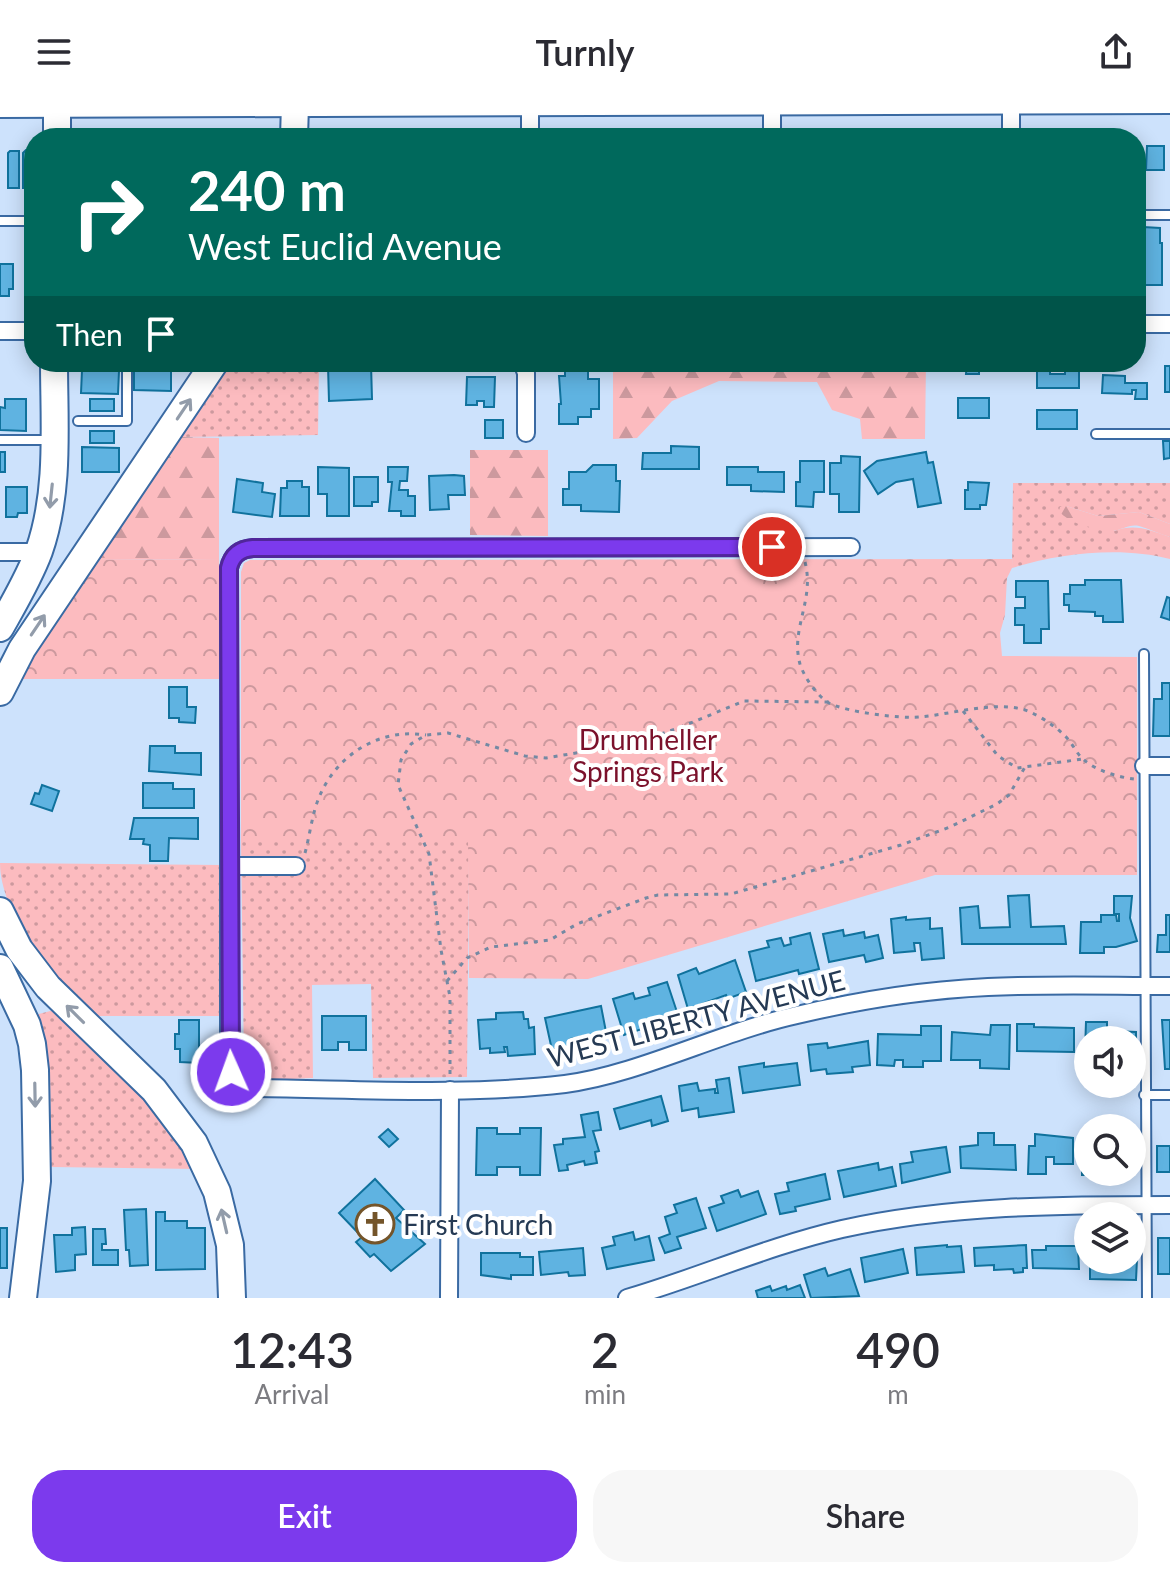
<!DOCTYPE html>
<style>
body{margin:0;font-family:Lato,sans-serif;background:#f7f7f7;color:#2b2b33;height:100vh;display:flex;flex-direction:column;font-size:30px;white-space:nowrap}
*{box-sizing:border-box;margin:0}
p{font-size:26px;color:#7c7c81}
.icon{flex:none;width:44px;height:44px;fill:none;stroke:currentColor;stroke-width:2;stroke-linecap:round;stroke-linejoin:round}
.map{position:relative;height:1194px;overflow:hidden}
.drawer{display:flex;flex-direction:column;background:#fff;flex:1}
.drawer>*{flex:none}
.banner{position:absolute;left:24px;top:24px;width:1122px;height:244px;border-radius:32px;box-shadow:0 4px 20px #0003;background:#00695c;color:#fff;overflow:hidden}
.tools{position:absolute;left:1074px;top:922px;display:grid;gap:16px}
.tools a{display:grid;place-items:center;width:72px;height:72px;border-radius:50%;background:#fff;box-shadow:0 4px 20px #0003;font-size:40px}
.pin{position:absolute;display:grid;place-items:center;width:68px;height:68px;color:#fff;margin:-34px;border:4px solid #fff;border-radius:50%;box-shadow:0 2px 8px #0007}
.me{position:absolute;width:88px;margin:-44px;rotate:358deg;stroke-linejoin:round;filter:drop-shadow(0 0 6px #0008)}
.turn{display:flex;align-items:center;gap:28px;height:168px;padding:0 32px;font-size:36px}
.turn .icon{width:104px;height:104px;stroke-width:2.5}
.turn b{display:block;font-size:56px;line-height:68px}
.then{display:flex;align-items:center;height:76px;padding:0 32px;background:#0003;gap:16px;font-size:30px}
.eta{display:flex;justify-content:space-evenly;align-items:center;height:136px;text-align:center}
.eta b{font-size:48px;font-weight:600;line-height:56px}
.cta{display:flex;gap:16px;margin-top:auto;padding:16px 32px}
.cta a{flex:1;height:92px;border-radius:32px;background:#7c3aed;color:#fff;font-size:32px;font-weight:600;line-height:92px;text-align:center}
.cta a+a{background:#f7f7f7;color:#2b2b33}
header{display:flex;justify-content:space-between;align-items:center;height:104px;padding:0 32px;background:#fff;font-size:36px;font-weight:600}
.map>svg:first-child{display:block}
.grass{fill:url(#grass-dots)}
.forest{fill:url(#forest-firs)}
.park{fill:url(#park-crowns)}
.building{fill:#5fb3e1;stroke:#10729d;stroke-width:2}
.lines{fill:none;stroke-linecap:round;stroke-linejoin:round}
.service-casing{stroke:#3a6aa3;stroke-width:12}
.minor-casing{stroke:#3a6aa3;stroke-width:20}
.primary-casing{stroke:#3a6aa3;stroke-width:30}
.path{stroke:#7489a3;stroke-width:3;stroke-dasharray:4 6;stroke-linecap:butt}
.service{stroke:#fff;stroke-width:8}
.minor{stroke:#fff;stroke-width:16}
.primary{stroke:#fff;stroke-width:26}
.oneway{stroke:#929caa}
.route-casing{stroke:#51269a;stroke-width:20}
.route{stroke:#7c3aed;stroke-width:14}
.labels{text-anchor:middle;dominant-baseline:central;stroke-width:8;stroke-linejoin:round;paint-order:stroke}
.park-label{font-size:28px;fill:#7b112b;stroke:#fff}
.street-label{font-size:28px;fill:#253a54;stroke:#fff}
.poi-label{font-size:28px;fill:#253a54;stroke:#fff;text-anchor:start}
</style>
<header><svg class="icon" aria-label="menu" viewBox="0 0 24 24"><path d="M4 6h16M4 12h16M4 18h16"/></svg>Turnly<svg class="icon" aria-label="share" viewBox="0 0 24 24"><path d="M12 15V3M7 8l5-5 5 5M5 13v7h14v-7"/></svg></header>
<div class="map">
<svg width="1170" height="1194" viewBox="0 0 1170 1194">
<defs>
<pattern id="grass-dots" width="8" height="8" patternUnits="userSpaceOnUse" patternTransform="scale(2)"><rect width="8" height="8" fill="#fcbbbf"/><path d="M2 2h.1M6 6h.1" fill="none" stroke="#cc999e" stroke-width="1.8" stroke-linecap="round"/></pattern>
<pattern id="forest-firs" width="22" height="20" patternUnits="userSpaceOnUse" patternTransform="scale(2)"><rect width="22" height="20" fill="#fcbbbf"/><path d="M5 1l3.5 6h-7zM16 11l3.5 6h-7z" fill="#cc999e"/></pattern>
<pattern id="park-crowns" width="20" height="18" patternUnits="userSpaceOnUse" patternTransform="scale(2)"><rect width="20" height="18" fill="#fcbbbf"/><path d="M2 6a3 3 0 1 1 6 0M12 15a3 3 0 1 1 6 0" fill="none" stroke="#cc999e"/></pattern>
</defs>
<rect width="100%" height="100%" fill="#cde2fc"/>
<g class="grass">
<polygon points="228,258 319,258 318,331 180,333"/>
<path d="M 1013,379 L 1170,379 L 1170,420 L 1139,408 L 1098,412 L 1066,402 L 1114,427 C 1135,419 1150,426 1170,433 L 1170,455 C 1122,442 1059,449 1012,464 Z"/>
<path d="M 241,737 L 469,737 L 467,973 L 373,974 L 371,880 L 312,881 L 313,974 C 292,974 255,982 244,962 Z"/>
<path d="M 0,759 L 222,761 L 222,912 L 90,912 C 56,875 0,812 0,759 Z"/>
<polygon points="58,905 149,994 198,1065 51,1063 50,973 35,911"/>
</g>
<g class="forest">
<polygon points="613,258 926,258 925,335 862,335 860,315 832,306 817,278 719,277 672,297 637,334 613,335"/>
<polygon points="180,333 219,334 219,455 92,456"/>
<polygon points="470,346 548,346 548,432 470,431"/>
<path d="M 1066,402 L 1098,412 L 1139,408 L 1170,420 L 1170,433 C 1160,430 1149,425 1139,422 C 1129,420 1122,426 1113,427 C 1098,428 1068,419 1059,407 L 1060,403 Z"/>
</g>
<g class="park">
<polygon points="219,455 221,575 15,575 92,456"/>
<polygon points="1012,455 1012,464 1007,474 1005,511 1000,529 1002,552 1137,553 1137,771 935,771 588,875 469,874 468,737 241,737 241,468 244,459 250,456"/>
</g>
<g class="building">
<polygon points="1136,42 1140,42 1139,71 1136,71"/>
<polygon points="1147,42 1164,42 1164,66 1146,66"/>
<polygon points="26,46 34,46 34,84 23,84 23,49"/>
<polygon points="10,47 19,47 19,84 8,84 8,49"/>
<polygon points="1143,123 1160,124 1160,139 1162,139 1162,181 1142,181"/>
<polygon points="0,160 13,160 13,185 9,185 9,192 0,192"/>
<polygon points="967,258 979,258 979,270 966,270"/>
<polygon points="371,260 372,295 329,297 328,262"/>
<rect x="1165" y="262" width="5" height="26"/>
<polygon points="134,263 171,263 171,287 134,286"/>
<polygon points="1065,264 1079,264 1079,284 1037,284 1037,266 1050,266 1050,270 1065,270"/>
<polygon points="82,266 119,267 118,290 81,289"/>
<polygon points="565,267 588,267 588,275 599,275 599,305 591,305 591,313 578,313 578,320 559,320 559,300 561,300 559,272 565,272"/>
<polygon points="1103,271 1125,272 1125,279 1147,279 1147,295 1135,295 1136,286 1132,286 1132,290 1102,289"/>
<polygon points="467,273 495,273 494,303 484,303 484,297 477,297 477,301 466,301"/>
<rect x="958" y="294" width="31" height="20"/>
<polygon points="5,295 26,295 26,327 0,326 0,303 5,304"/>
<rect x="90" y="295" width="24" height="12"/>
<rect x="1037" y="306" width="40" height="19"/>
<rect x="485" y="316" width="18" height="18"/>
<rect x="90" y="327" width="24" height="12"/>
<polygon points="1163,337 1170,337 1170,354 1164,355"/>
<polygon points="671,342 699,343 699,365 642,365 643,349 671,349"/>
<polygon points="82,343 119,344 119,368 82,368"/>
<rect x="0" y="348" width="5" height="20"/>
<polygon points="926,348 928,359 933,358 941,399 918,403 913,375 896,378 878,390 864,367 877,357"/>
<polygon points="841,352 860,353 859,408 839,408 839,390 830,390 830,359 841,359"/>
<polygon points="800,357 824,357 824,388 814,388 813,403 796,402 796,378 800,378"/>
<polygon points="593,361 616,361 616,377 620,377 619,408 581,407 581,401 563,401 563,385 569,385 569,368 586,368"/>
<polygon points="318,363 349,364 349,412 327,412 327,390 318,390"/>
<polygon points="388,363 408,363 407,377 400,377 399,386 408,386 408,392 415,392 415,412 401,412 401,407 389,407 392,378 388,378"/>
<polygon points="727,363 758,363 758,368 784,368 784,388 751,387 751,381 727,381"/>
<polygon points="454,371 464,372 465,391 448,391 449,405 430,406 429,372"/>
<polygon points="354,373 378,373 378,398 372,398 372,402 354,402"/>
<polygon points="237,375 263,379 262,388 275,390 272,413 233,408"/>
<polygon points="287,377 302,377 302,383 309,383 309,412 280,412 281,384 287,384"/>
<polygon points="968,378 989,379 986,401 980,401 980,405 965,405 965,386 968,386"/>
<polygon points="6,383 27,383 27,409 18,409 17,413 6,413"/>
<polygon points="1085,476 1121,476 1123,518 1103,518 1103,512 1095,512 1095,508 1069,507 1069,501 1064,501 1064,490 1070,490 1070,481 1085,481"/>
<polygon points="1016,477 1048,477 1049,525 1041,525 1041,539 1024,539 1024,521 1015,521 1015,504 1025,504 1025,493 1016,493"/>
<polygon points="1167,493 1170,494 1170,516 1161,513"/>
<polygon points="1162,579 1170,579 1170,632 1153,632 1154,595 1162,595"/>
<polygon points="169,583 187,583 187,603 196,603 195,619 179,618 179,614 169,614"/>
<polygon points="150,642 175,642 175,649 201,649 201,671 149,667"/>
<polygon points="143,679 173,679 173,685 194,685 194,704 143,704"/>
<polygon points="42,681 59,687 52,707 31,700 35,689 39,690"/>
<polygon points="134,714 198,714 198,735 169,734 168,757 150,757 150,741 143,740 144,735 130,735"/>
<polygon points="1029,791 1031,823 1064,822 1066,840 962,840 960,804 978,802 980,824 1010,823 1008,792"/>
<polygon points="1114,792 1132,792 1130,814 1137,837 1116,843 1104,843 1104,849 1080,849 1081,818 1101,818 1101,811 1116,811 1117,817 1119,817 1119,810 1114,810"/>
<polygon points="1166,811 1170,811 1170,848 1157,848 1158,831 1166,831"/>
<polygon points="906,813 906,816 930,814 930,825 942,824 944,854 922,856 920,839 914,839 915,847 894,849 891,815"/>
<polygon points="843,826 844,832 864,828 865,834 878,831 883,854 866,858 864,851 829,858 823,830"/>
<polygon points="810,829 819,865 799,870 798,866 756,877 749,848 769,843 767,837 781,834 784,842 791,840 790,834"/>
<polygon points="735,856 746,888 727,895 726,891 688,905 678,871 696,864 699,870"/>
<polygon points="667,878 677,908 643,919 645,924 624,931 613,895 633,889 635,895 650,891 648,884"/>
<polygon points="601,902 607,933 584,938 583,932 570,935 572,942 552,946 545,914"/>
<polygon points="523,908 524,915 528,915 529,924 534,923 535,950 508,952 507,943 504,943 505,948 490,949 490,944 480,945 478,916 496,915 496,909"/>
<polygon points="322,912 366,912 366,946 349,946 349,938 338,938 338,946 322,946"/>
<polygon points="179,916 199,916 199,959 180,958 180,945 175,945 175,930 179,930"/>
<polygon points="1162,916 1170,916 1170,965 1165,965"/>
<polygon points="1086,918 1107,918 1107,935 1114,935 1114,927 1136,928 1136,954 1132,954 1132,936 1088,936 1088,947 1085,947"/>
<polygon points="1017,920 1034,920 1034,923 1074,924 1074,948 1017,947"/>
<polygon points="991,921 1010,921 1009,965 980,964 980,956 951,956 952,928 990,931"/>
<polygon points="921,922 941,922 941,957 923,957 923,963 903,963 903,956 895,956 894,962 877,961 878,930 921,931"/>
<polygon points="868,937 870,961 852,963 853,968 827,970 826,965 811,967 808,941 827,939 828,944"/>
<polygon points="764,959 764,963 797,959 800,981 743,989 739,963"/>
<polygon points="729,974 734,1008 699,1013 698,1004 682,1007 679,982 697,979 699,987 715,985 715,989 718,989 716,976"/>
<polygon points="661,992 668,1017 652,1022 651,1016 620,1025 614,1005"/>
<polygon points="598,1008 601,1026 593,1027 599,1047 595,1048 597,1059 585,1061 584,1057 567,1061 568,1066 559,1067 554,1041 563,1040 563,1035 585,1033 581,1011"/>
<polygon points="477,1024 497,1024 497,1030 520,1030 520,1024 541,1024 540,1071 520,1071 520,1063 497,1063 497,1071 476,1071"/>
<polygon points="388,1025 398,1035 389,1043 379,1033"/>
<polygon points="978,1029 994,1029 994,1041 1015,1041 1016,1066 961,1064 960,1043 978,1041"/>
<polygon points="1035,1030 1073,1034 1073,1060 1054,1060 1054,1053 1046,1053 1046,1070 1028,1070 1029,1042 1035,1042"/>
<polygon points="1082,1040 1088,1040 1088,1068 1105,1068 1104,1071 1082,1071"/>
<rect x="1157" y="1042" width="13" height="26"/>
<polygon points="946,1043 950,1068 902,1079 900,1060 913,1058 911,1048"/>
<polygon points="878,1059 879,1066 892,1063 896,1082 844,1093 838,1067"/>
<polygon points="825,1070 830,1095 795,1103 796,1107 780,1110 775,1090 789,1087 787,1079"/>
<polygon points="375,1075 404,1106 396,1114 425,1140 391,1167 374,1150 370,1153 356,1138 362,1133 339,1109"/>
<polygon points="738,1086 741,1093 758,1087 766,1110 717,1127 709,1104 724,1099 721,1092"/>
<polygon points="696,1094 706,1124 677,1133 681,1144 665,1149 659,1134 670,1130 665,1113 677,1109 674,1101"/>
<polygon points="146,1105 148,1161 130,1162 129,1146 126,1146 124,1106"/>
<polygon points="156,1108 165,1108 165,1117 187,1117 187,1124 205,1124 205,1165 156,1166"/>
<polygon points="85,1123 86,1150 75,1151 75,1166 56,1168 54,1131 72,1131 72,1124"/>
<rect x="0" y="1124" width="7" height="40"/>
<polygon points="93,1125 105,1125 106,1140 102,1140 102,1146 118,1146 118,1161 93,1161"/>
<polygon points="633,1128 635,1136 649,1132 654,1156 607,1165 602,1144 615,1141 613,1133"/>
<rect x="1158" y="1134" width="12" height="36"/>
<polygon points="947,1141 947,1143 961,1142 964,1168 917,1171 915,1144"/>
<polygon points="1026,1141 1027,1164 1023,1164 1023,1168 1014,1169 1013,1165 994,1166 994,1161 975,1162 974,1144"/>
<polygon points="1046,1142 1078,1142 1079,1165 1033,1164 1032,1146 1046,1146"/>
<polygon points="583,1144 585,1171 569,1172 568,1168 541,1171 539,1148"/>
<polygon points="903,1145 908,1169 865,1178 861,1154"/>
<polygon points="481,1149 520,1149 520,1153 533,1153 533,1171 511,1171 511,1175 481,1171"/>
<polygon points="1132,1154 1137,1155 1136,1176 1090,1175 1090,1156"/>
<polygon points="825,1164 828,1172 850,1165 859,1192 811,1194 804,1171"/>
<polygon points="800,1181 805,1194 758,1194 756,1187 770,1182 772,1187 786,1182 787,1186"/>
</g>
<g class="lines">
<defs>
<g id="service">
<polyline points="1136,111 1170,111"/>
<polyline points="0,117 34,117"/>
<polyline points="78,317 127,317 127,258"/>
<polyline points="1096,330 1170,330"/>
<polyline points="0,336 49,336"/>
<polyline points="1144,550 1147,1194"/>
<polyline points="1144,991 1170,991"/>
</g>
<g id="minor">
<polyline points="772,0 772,34"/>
<polyline points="0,5 1170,1"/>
<polyline points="530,34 530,0"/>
<polyline points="1011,34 1011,0"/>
<polyline points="1136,220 1170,220"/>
<polyline points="0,227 34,227"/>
<polyline points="522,258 526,269 526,329"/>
<path d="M 851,443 L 253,444 C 240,445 232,451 229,464 L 229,956 C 231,974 238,982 256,984 C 358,985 463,992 565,980 C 640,970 720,928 797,911 C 860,896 924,886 988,883 C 1049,880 1109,882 1170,882"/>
<polyline points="0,448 39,448"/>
<polyline points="1144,662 1170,662"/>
<polyline points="230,762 296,762"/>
<polyline points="449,1194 450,986"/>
<path d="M 627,1194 C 699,1173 768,1142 842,1125 C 950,1101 1060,1101 1170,1101"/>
</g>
<g id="primary">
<polyline points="57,34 57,0"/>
<polyline points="294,34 295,0"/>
<path d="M 0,524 C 14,499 29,474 39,447 C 60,387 54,320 54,258"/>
<polyline points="0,588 22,545 215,258"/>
<polyline points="0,807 19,845 48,883 154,986 194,1039 217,1088 230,1141 232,1194"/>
<polyline points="0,864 27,921 32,940 35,966 37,1077 23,1194"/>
</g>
</defs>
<use href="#service" class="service-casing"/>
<use href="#minor" class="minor-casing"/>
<use href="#primary" class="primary-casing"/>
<g class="path">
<path d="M 805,458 C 815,496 790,525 800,560 C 804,573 817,592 829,599 C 846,608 901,615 920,613 C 952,610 985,599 1017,604 C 1032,606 1054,621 1064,631 C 1072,638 1076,649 1083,655 C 1096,667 1118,673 1134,675"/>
<polyline points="963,607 998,652 1017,664 1083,655"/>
<path d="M 305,749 C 309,734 311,719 315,705 C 329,656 375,623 426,631"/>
<polyline points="447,877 467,854 491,843 550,836 577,820 646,794 658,791 731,790 901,741 950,723 997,700 1009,691 1025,663"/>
<polyline points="450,970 450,893 441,846 429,750 398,681 401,656 411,640 426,631 448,629 525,652 546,654 635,639 681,623 744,597 829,598"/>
</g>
<use href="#service" class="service"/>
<use href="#minor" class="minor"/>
<use href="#primary" class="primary"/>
</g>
<defs><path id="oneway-shaft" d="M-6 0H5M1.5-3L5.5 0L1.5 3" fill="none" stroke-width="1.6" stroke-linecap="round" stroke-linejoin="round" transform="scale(2)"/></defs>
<g class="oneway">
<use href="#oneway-shaft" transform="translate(184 305) rotate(-56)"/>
<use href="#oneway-shaft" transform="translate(51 392) rotate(96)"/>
<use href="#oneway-shaft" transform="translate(38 521) rotate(-56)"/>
<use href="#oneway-shaft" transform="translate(75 910) rotate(-135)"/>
<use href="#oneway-shaft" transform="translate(35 991) rotate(89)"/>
<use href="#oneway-shaft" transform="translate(224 1117) rotate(-103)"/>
</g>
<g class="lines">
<defs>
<path id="route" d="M 231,968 L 229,464 C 232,451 240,445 253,444 L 772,443"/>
</defs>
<use href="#route" class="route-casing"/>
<use href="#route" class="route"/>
</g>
<defs>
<symbol id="church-ring" viewBox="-11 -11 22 22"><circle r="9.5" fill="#fff" stroke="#74552a" stroke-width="1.5"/><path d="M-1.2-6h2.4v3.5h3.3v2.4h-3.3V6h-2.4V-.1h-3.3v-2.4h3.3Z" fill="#74552a"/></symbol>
</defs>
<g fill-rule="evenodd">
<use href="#church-ring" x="353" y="1098" width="44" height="44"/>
</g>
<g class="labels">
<g class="park-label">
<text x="648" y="635">Drumheller<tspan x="648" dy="32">Springs Park</tspan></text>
</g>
<g class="street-label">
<text transform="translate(696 914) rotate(-15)">WEST LIBERTY AVENUE</text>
</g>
<g class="poi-label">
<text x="403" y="1120">First Church</text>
</g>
</g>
</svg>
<div class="tools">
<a><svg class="icon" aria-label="sound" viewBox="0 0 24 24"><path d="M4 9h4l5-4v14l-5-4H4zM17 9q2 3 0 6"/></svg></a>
<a><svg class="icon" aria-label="search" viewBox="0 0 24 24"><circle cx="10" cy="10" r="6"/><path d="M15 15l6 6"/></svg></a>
<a><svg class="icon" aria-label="layers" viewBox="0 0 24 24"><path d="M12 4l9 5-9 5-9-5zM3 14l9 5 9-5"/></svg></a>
</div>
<div class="pin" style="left:772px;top:443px;background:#d93025"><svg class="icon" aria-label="arrive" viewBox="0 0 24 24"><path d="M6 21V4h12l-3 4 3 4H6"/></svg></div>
<svg class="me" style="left:231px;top:968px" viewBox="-20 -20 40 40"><circle r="17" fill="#7c3aed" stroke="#fff" stroke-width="3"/><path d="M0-11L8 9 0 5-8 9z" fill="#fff"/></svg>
<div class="banner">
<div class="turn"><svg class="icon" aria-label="right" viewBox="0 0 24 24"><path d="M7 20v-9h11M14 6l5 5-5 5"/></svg><div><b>240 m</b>West Euclid Avenue</div></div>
<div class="then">Then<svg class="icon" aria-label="arrive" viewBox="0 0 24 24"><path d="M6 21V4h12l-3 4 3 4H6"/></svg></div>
</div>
</div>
<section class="drawer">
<div class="eta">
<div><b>12:43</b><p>Arrival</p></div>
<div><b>2</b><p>min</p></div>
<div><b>490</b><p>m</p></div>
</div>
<div class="cta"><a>Exit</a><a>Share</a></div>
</section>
